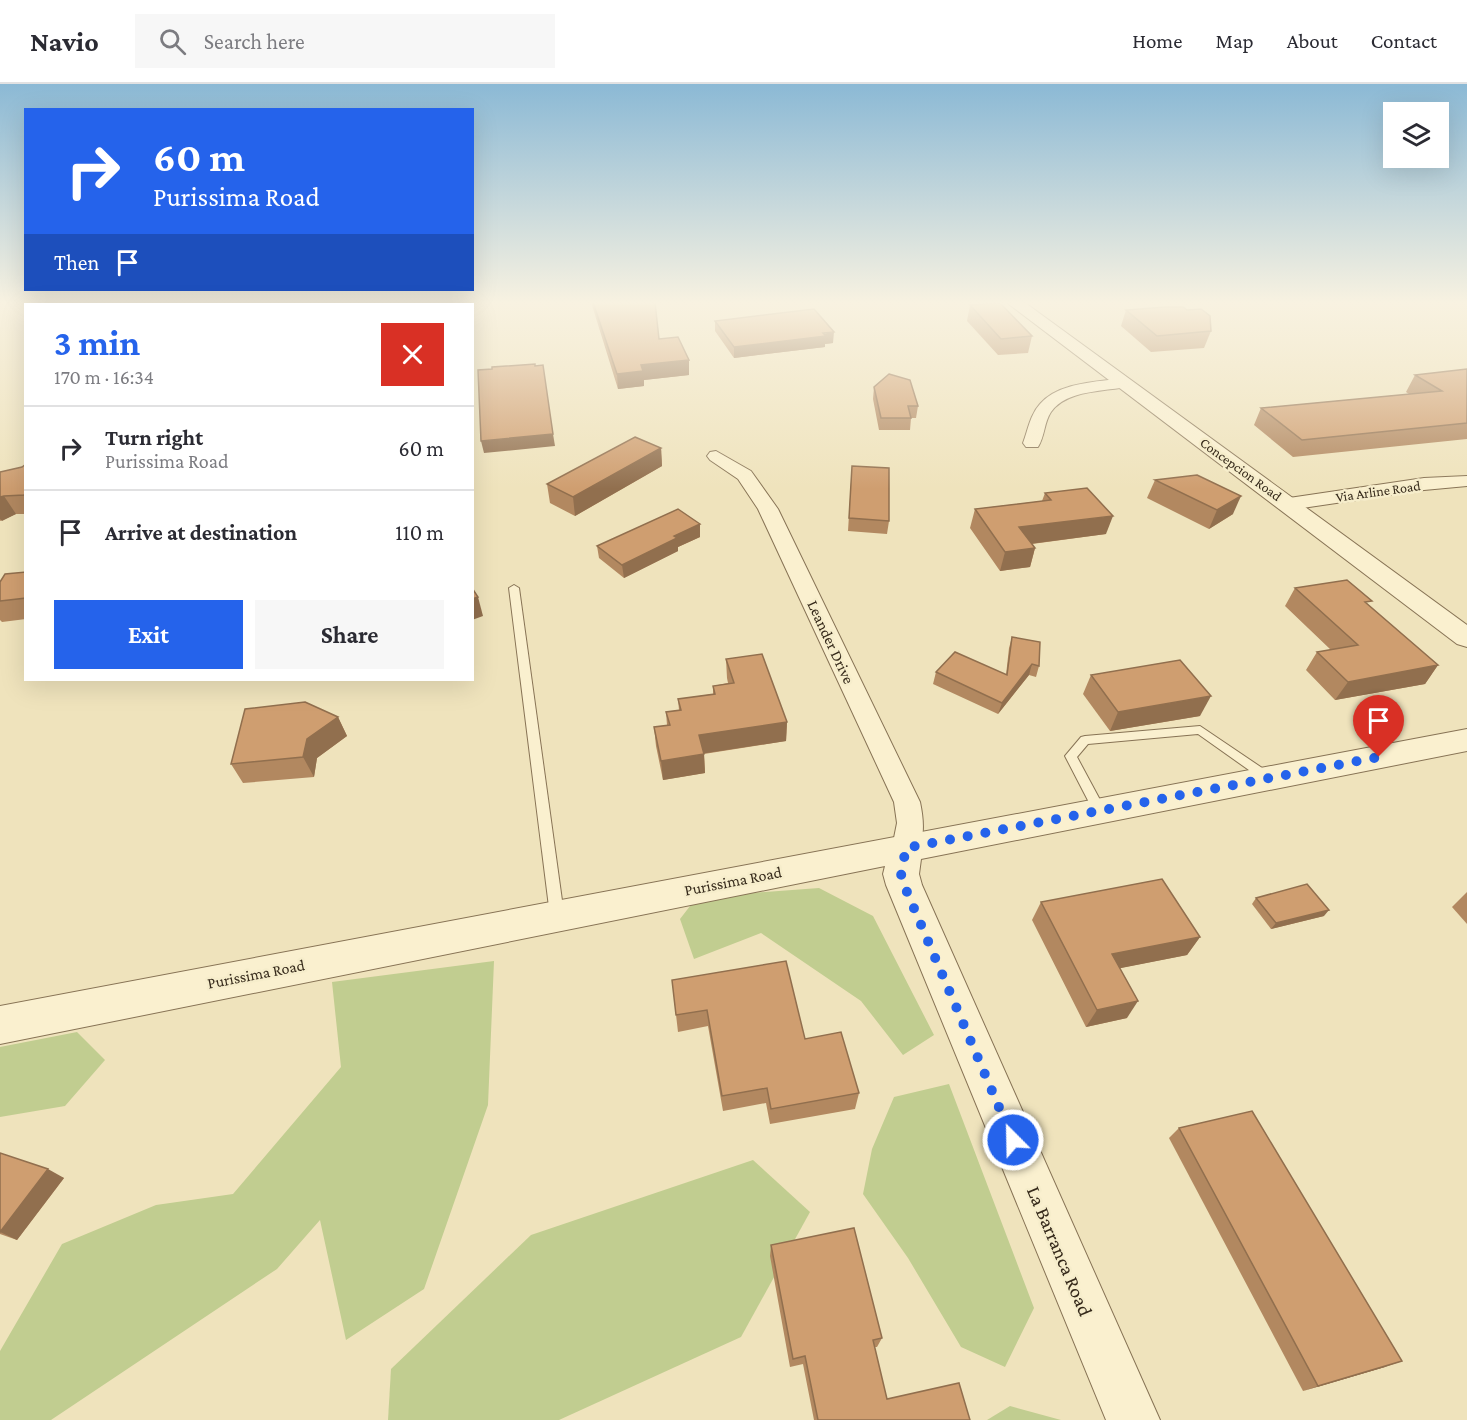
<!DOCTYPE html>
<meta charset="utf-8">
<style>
body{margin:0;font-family:"Crimson Pro",serif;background:#f7f7f7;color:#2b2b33;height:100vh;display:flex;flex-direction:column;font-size:22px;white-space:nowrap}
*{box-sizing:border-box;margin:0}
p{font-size:20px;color:#7c7c81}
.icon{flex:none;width:33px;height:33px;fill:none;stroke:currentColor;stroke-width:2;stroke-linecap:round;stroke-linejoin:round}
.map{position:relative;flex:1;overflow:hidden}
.panel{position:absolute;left:24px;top:219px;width:450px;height:378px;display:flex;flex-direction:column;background:#fff;border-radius:0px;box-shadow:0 6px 24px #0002}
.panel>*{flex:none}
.banner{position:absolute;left:24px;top:24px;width:450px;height:183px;border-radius:0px;box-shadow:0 6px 24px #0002;background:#2563eb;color:#fff;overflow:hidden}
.fabs{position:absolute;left:1383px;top:18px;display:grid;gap:12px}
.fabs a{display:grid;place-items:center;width:66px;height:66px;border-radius:0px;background:#fff;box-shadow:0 6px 24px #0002;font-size:30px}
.pin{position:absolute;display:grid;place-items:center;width:51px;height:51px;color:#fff;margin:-62px -26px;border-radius:50% 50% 50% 0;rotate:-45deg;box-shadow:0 0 6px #0007}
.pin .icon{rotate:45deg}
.me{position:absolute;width:66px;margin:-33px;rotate:337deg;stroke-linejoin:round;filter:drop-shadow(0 0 4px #0008)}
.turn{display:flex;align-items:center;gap:21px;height:126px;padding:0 30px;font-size:27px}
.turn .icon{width:78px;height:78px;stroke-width:2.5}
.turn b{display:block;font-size:42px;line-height:51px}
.then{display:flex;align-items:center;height:57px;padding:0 30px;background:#0003;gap:12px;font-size:22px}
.round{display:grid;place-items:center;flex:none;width:63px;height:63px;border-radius:0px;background:#f7f7f7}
.head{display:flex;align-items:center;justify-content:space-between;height:102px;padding:0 30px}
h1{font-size:36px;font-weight:700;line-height:45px;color:#2563eb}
.primary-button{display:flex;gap:12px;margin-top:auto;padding:12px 30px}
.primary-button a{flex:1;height:69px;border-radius:0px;background:#2563eb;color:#fff;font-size:24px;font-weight:700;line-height:69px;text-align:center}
.primary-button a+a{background:#f7f7f7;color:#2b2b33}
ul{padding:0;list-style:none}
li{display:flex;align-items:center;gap:18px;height:84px;padding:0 30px;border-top:2px solid #e1e1e2}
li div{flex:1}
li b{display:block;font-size:22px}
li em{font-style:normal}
header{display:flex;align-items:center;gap:36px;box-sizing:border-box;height:84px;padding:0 30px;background:#fff;border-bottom:2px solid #e1e1e2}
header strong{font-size:28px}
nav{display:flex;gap:33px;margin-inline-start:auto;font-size:21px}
.search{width:420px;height:54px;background:#f7f7f7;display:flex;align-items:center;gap:15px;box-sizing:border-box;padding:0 21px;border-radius:0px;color:#7c7c81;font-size:22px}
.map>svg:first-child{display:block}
.green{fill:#c1cd90}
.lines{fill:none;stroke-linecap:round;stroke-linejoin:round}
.service-casing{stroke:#877355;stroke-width:2}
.minor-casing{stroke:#877355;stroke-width:2}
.tertiary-casing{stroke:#877355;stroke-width:2}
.service{fill:#faf0cf;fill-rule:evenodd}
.minor{fill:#faf0cf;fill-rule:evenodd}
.tertiary{fill:#faf0cf;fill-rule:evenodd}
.wall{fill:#b28860}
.shaded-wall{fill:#916f4e}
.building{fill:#cf9e70;stroke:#916f4e;stroke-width:1.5}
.route{stroke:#2563eb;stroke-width:10;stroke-dasharray:0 18}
.labels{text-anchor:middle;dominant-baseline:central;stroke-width:5;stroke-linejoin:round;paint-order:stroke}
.far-street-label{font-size:14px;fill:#35291a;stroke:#f6edcb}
.street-label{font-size:16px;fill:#35291a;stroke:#f6edcb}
.near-street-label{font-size:20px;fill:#35291a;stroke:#f6edcb}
</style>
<header>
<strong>Navio</strong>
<div class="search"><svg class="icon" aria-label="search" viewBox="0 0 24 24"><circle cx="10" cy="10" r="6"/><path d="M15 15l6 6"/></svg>Search here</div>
<nav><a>Home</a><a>Map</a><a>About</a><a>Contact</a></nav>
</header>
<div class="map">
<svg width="1467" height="1336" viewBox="0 0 1467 1336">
<rect width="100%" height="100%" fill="#efe3bc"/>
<g class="green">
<polygon points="819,804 873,832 934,951 903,971 861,917 761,849 694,875 680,835 697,813"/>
<polygon points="494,877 488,1021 424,1205 346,1256 320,1136 277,1185 51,1336 0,1336 0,1267 62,1160 156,1121 233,1110 341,983 332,898"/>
<polygon points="77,948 105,976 65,1022 0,1033 0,963"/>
<polygon points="949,1000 1034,1224 1005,1283 961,1263 908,1174 863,1110 872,1065 894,1013"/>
<polygon points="753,1076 810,1128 741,1253 559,1336 388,1336 391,1285 531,1151"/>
<polygon points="1010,1322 1061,1336 987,1336"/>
</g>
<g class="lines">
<defs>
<g id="service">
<polygon points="514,501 519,504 564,831 562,835 557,837 552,835 550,831 509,504"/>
<polygon points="1200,642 1271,690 1273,693 1271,696 1263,696 1198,650 1088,660 1077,673 1106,727 1105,730 1095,730 1065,672 1081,653 1085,652"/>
</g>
<g id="minor">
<path d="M 1124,294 L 1132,299 L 1130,302 C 1106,308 1067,305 1051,328 C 1044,338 1045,352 1038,363 L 1026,363 L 1023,359 C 1028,346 1030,331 1040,320 C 1059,298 1098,298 1124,294 Z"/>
<path d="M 716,367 L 751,387 L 778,425 L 920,718 C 924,737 925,754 916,772 L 906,775 L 896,772 L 892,764 L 897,739 L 894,718 L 758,425 L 738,395 L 710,376 L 707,372 L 710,368 Z"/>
<polygon points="1467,392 1467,402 1424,406 1289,426 1282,424 1280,420 1282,416 1289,414 1424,394"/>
</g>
<g id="tertiary">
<polygon points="1006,218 1024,218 1467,541 1467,563 1457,560"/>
<polygon points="1467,645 1467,667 921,775 919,790 922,801 1160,1336 1106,1336 886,801 883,790 885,782 0,960 0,922"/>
</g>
</defs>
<use href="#service" class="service-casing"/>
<use href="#minor" class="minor-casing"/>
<use href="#tertiary" class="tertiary-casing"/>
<use href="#service" class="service"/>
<use href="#minor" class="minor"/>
<use href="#tertiary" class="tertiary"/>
</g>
<g class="wall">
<polygon points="591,218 655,218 659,255 689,291 644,296 644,302 618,305"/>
<polygon points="970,221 1032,252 1028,269 998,271 967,237"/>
<polygon points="1126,226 1211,247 1204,264 1151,268 1121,242"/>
<polygon points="715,237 833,259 825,260 825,263 734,274 715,247"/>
<polygon points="1467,285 1467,355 1293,373 1254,341 1261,324 1409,310 1406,308 1415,291"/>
<polygon points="874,303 918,322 916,334 911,334 910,346 879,346 873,315"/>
<polygon points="661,364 662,382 575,432 550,419 547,400"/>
<polygon points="26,380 26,430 16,430 0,437 0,388 22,383"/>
<polygon points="852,382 889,437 887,450 848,447"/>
<polygon points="1155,396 1233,430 1209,445 1147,414"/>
<polygon points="1045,409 1106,450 1032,460 1035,464 1030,483 1000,487 970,444 975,425 1042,417"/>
<polygon points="700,440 700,453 678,463 678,467 624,494 599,474 597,462"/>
<polygon points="26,488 26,535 2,538 0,536 0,498"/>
<polygon points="1295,504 1369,522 1438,581 1425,600 1335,616 1306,586 1317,568 1331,566 1285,522"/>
<polygon points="1012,553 1039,582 1036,593 1029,591 998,630 933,600 936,588 1006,591 1009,564"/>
<polygon points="726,575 787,638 786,657 704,670 705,689 663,696 656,662 654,643 667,641 666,628 679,626 678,615 713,610 713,602 728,599 727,594"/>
<polygon points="1091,591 1200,632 1110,647 1083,610"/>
<polygon points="338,633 347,652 317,674 314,693 243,699 231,680"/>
<polygon points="1467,808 1467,840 1452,823"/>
<polygon points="1256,814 1324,832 1271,845 1252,820"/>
<polygon points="1041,818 1200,853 1187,871 1120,884 1127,934 1086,943 1032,836"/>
<polygon points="672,896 805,955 859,1009 855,1025 770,1040 766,1019 723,1027 708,942 678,948"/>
<polygon points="1179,1044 1385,1283 1303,1307 1169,1054"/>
<polygon points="0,1069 64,1094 17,1156 0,1150"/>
<polygon points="771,1161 882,1254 877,1263 874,1263 887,1315 970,1336 814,1336 803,1280 790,1283 770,1172"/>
</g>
<g class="shaded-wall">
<polygon points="834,248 833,259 825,260 825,263 734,274 734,263"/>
<polygon points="689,276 689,291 644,296 644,302 618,305 617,290 641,281"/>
<polygon points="553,350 555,362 484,369 481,357"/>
<polygon points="661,364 662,382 575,432 573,413"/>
<polygon points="4,412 16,430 2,437 0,435 0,413"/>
<polygon points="1241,412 1233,430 1209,445 1217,426"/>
<polygon points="1113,432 1106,450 1014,462 1019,443"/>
<polygon points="700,440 700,453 678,463 678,467 624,494 622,481 674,452"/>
<polygon points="1035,464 1030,483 1000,487 1005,468"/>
<polygon points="478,513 483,532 472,536 472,515"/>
<polygon points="1032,580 1029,591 998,630 1002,619"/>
<polygon points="1438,581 1425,600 1335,616 1348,598"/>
<polygon points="1211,612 1200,632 1110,647 1118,628"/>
<polygon points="338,633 347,652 317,674 314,693 303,673 307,655"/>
<polygon points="787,638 786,657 700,670 699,651"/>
<polygon points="704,670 705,689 663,696 661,677"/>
<polygon points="1329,826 1324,832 1271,845 1276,839"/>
<polygon points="1200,853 1187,871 1101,888 1112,870"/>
<polygon points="1138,917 1127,934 1086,943 1097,926"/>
<polygon points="48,1085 64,1094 17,1156 0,1148"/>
<polygon points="1402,1277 1385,1283 1303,1307 1318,1302"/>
</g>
<g class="building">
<polygon points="593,218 655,218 659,255 678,253 689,276 641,281 643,287 617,290"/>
<polygon points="1000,219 1032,252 1001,255 970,221"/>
<polygon points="1165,223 1183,223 1187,226 1201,225 1210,232 1211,247 1157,252 1126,226"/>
<polygon points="814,225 834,248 823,249 826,252 734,263 715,237"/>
<polygon points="535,280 535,282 543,281 553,350 481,357 478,286 492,285 492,283"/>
<polygon points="1467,285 1467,339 1302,356 1261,324 1442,307 1415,291"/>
<polygon points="889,290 910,296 918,322 908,322 911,334 881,334 874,303"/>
<polygon points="635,353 661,364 573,413 547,400"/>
<polygon points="26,380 26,410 24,411 4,412 0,413 0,388 22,383"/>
<polygon points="852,382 889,384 889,437 849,434"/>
<polygon points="1197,391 1241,412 1217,426 1155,396"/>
<polygon points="1087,404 1113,432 1019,443 1035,464 1005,468 975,425 1051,416 1045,409"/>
<polygon points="678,425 700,440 674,452 677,454 622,481 597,462"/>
<polygon points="26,488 26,514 0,517 0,498 5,490"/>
<polygon points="1347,496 1372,517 1365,518 1438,581 1348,598 1317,568 1358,561 1295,504"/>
<polygon points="472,504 478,513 472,515"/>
<polygon points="1012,553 1040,558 1039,582 1032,580 1002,619 936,588 955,568 1007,591"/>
<polygon points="762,570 787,638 699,651 704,670 661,677 654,643 670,641 666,628 681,626 678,615 715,610 713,602 734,599 726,575"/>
<polygon points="1180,576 1211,612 1118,628 1091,591"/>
<polygon points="305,618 338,633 307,655 303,673 231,680 245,625"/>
<polygon points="1162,795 1200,853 1112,870 1138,917 1097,926 1041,818"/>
<polygon points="1307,800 1329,826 1276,839 1256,814"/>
<polygon points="786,877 805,955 841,948 859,1009 771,1025 767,1004 722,1012 707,926 676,931 672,896"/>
<polygon points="1252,1027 1402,1277 1318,1302 1179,1044"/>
<polygon points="0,1069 48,1085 0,1148"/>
<polygon points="854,1144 882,1254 873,1256 887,1315 959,1299 970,1336 818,1336 805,1272 793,1275 771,1161"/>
</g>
<linearGradient id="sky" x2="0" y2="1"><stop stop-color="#8bb9d5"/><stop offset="0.54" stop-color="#f8f2e1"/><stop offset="1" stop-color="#f8f2e1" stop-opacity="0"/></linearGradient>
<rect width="1467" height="405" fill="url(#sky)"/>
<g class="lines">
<polyline class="route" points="1013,1056 904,801 901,790 906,764 1379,673"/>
</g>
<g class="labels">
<g class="far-street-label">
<text transform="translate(1241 385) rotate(36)">Concepcion Road</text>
<text transform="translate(1378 407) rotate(-8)">Via Arline Road</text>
</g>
<g class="street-label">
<text transform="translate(831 558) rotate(65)">Leander Drive</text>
<text transform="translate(733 797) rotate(-11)">Purissima Road</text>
<text transform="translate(256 890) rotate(-11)">Purissima Road</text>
</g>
<g class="near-street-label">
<text transform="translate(1060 1167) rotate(67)">La Barranca Road</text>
</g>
</g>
</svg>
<div class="fabs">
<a><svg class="icon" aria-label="layers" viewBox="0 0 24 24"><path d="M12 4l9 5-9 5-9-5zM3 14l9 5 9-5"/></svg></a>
</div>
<div class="pin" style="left:1379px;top:673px;background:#d93025"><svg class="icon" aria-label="arrive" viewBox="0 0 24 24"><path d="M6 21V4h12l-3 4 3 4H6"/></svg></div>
<svg class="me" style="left:1013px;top:1056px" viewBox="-20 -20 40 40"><circle r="17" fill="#2563eb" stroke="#fff" stroke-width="3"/><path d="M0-11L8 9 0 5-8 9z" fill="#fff"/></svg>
<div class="banner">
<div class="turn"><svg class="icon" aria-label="right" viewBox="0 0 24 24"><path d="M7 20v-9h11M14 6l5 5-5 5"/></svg><div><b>60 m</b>Purissima Road</div></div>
<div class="then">Then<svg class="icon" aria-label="arrive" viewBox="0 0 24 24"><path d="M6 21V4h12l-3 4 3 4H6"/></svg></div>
</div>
<section class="panel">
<div class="head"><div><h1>3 min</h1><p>170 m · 16:34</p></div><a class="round" style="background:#d93025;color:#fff"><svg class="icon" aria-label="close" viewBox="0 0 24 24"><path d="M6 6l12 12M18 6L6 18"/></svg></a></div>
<ul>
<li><svg class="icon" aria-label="right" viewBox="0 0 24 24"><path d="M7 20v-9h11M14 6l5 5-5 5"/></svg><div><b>Turn right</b><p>Purissima Road</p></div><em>60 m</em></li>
<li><svg class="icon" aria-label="arrive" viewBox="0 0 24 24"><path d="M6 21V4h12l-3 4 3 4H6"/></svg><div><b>Arrive at destination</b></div><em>110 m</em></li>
</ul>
<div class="primary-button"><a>Exit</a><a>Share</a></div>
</section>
</div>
